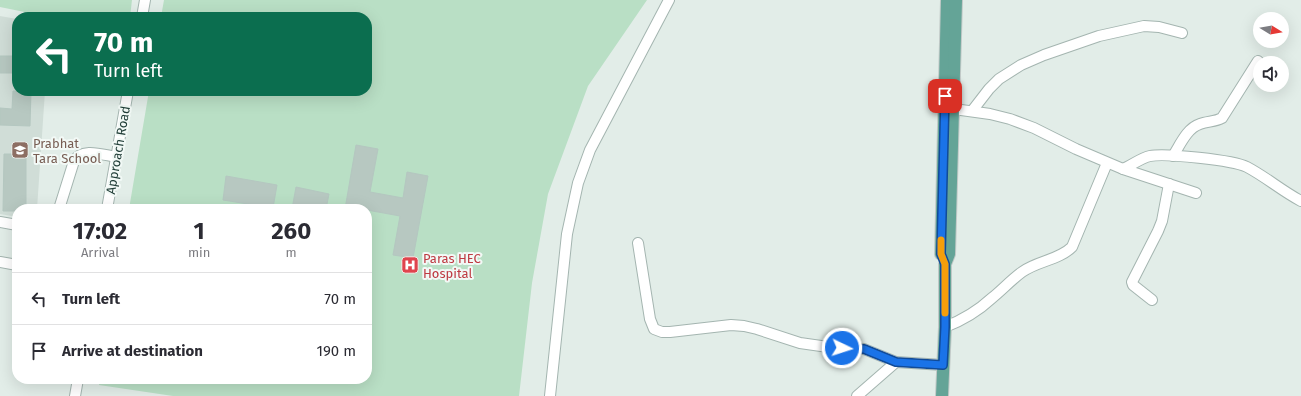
<!DOCTYPE html>
<style>
body{margin:0;font-family:"Fira Sans",sans-serif;background:#f7f7f7;color:#2b2b33;height:100vh;display:flex;flex-direction:column;font-size:15px;white-space:nowrap}
*{box-sizing:border-box;margin:0}
p{font-size:13px;color:#7c7c81}
.icon{flex:none;width:22px;height:22px;fill:none;stroke:currentColor;stroke-width:2;stroke-linecap:round;stroke-linejoin:round}
.map{position:relative;flex:1;overflow:hidden}
.sheet{position:absolute;left:12px;top:204px;width:360px;height:180px;display:flex;flex-direction:column;background:#fff;border-radius:16px;box-shadow:0 4px 16px #0002}
.sheet>*{flex:none}
.guide{position:absolute;left:12px;top:12px;width:360px;height:84px;border-radius:16px;box-shadow:0 4px 16px #0002;background:#0b6e4f;color:#fff;overflow:hidden}
.needle{width:26px;rotate:101deg}
.controls{position:absolute;left:1253px;top:12px;display:grid;gap:8px}
.controls a{display:grid;place-items:center;width:36px;height:36px;border-radius:50%;background:#fff;box-shadow:0 4px 16px #0002;font-size:20px}
.pin{position:absolute;display:grid;place-items:center;width:34px;height:34px;color:#fff;margin:-17px;border-radius:8px;box-shadow:0 2px 6px #0006}
.me{position:absolute;width:44px;margin:-22px;rotate:94deg;stroke-linejoin:round;filter:drop-shadow(0 0 3px #0008)}
.turn{display:flex;align-items:center;gap:14px;height:84px;padding:0 16px;font-size:18px}
.turn .icon{width:52px;height:52px;stroke-width:2.5}
.turn b{display:block;font-size:28px;line-height:34px}
.eta{display:flex;justify-content:space-evenly;align-items:center;height:68px;text-align:center}
.eta b{font-size:24px;font-weight:700;line-height:28px}
ul{padding:0;list-style:none}
li{display:flex;align-items:center;gap:12px;height:52px;padding:0 16px;border-top:1px solid #e1e1e2}
li div{flex:1}
li b{display:block;font-size:15px}
li em{font-style:normal}
.map>svg:first-child{display:block}
.built{fill:#d0ddd7}
.green{fill:#b9dfc5}
.building{fill:#b7c8c1;stroke:#b4c7c0}
.lines{fill:none;stroke-linecap:round;stroke-linejoin:round}
.minor-casing{stroke:#a4b5b0;stroke-width:12}
.major-casing{stroke:#c1c9c7;stroke-width:14}
.minor{stroke:#fff;stroke-width:10}
.major{stroke:#64a497;stroke-width:12}
.route-casing{stroke:#114b97;stroke-width:10}
.route{stroke:#1a73e8;stroke-width:7}
.slow{stroke:#f59e0b;stroke-width:7}
.labels{text-anchor:middle;dominant-baseline:central;stroke-width:4;stroke-linejoin:round;paint-order:stroke}
.education-label{font-size:13px;fill:#785e54;stroke:#f2f9f6;text-anchor:start}
.street-label{font-size:13px;fill:#213e38;stroke:#f2f9f6}
.health-label{font-size:13px;fill:#be3a42;stroke:#f2f9f6;text-anchor:start}
</style>
<div class="map">
<svg width="1301" height="396" viewBox="0 0 1301 396">
<rect width="100%" height="100%" fill="#e2ede8"/>
<polygon class="built" points="0,16 17,19 17,91 45,91 37,209 17,209 17,217 0,214"/>
<g class="green">
<polygon points="0,0 132,0 130,17 49,17 0,7"/>
<polygon points="164,0 647,0 588,86 548,194 532,283 519,396 173,396 99,385 100,379 367,379 367,209 129,209 149,91 367,91 367,17 161,17"/>
</g>
<g class="building">
<rect x="0" y="56" width="17" height="17"/>
<polygon points="13,91 31,91 30,126 0,125 0,108 12,109"/>
<polygon points="356,145 378,149 370,192 403,198 407,172 428,176 413,258 393,255 400,216 367,210 367,209 345,209"/>
<polygon points="4,154 26,154 26,209 17,209 17,211 3,211"/>
<polygon points="226,176 277,185 273,208 223,200"/>
<polygon points="296,187 329,194 326,209 292,209"/>
</g>
<g class="lines">
<defs>
<g id="minor">
<polyline points="142,17 145,0"/>
<polyline points="954,109 990,114 1010,119 1034,128 1076,149 1123,169 1196,193"/>
<polyline points="972,111 989,89 999,79 1021,65 1044,55 1099,36 1144,26 1159,27 1182,33"/>
<path d="M 1173,156 C 1180,145 1187,128 1200,124 C 1207,121 1215,122 1222,118 L 1258,61"/>
<path d="M 1123,169 C 1132,165 1141,158 1150,156 C 1165,153 1233,160 1247,167 C 1266,177 1282,191 1301,201"/>
<path d="M 59,209 L 74,161 C 82,147 103,155 116,157"/>
<polyline points="107,209 128,91"/>
<polyline points="0,222 17,225"/>
<polyline points="638,243 650,319 654,329 662,332 670,332 731,325 744,326 757,329 800,343 828,347 864,349 896,362 943,365"/>
<polyline points="0,262 17,265"/>
<polyline points="1152,300 1133,285 1132,282 1158,231 1162,221 1169,184"/>
<path d="M 945,327 C 963,320 978,311 992,298 C 1002,290 1011,280 1022,272 C 1037,261 1059,260 1072,247 L 1107,163"/>
<polyline points="75,396 78,379"/>
<polyline points="550,396 567,234 578,183 590,150 669,0"/>
<polyline points="857,396 896,362"/>
</g>
<g id="major">
<polyline points="941,254 947,0"/>
<polyline points="942,396 945,327 945,264 949,254 956,0"/>
</g>
</defs>
<use href="#minor" class="minor-casing"/>
<use href="#major" class="major-casing"/>
<use href="#minor" class="minor"/>
<use href="#major" class="major"/>
</g>
<g class="lines">
<defs>
<polyline id="route" points="842,348 864,349 896,362 943,365 945,327 945,264 941,254 945,96"/>
</defs>
<use href="#route" class="route-casing"/>
<use href="#route" class="route"/>
<polyline class="slow" points="941,240 941,254 945,264 945,313"/>
</g>
<defs>
<symbol id="school-square" viewBox="-11 -11 22 22"><rect x="-9" y="-9" width="18" height="18" rx="4" fill="#8d6e63" stroke="#f2f9f6"/><path d="M0-5L7-2L0 1L-7-2ZM-4 1L0 2.5L4 1V4Q0 6-4 4Z" fill="#fff"/></symbol>
<symbol id="hospital-square" viewBox="-11 -11 22 22"><rect x="-9" y="-9" width="18" height="18" rx="4" fill="#e0444e" stroke="#f2f9f6"/><path d="M-5-5h3v3.5h4V-5h3V5h-3V1.5h-4V5h-3Z" fill="#fff"/></symbol>
</defs>
<g fill-rule="evenodd">
<use href="#school-square" x="10" y="140" width="20" height="20"/>
<use href="#hospital-square" x="400" y="255" width="20" height="20"/>
</g>
<g class="labels">
<g class="education-label">
<text x="33" y="143">Prabhat<tspan x="33" dy="15">Tara School</tspan></text>
</g>
<g class="street-label">
<text transform="translate(118 150) rotate(-80)">Approach Road</text>
</g>
<g class="health-label">
<text x="423" y="258">Paras HEC<tspan x="423" dy="15">Hospital</tspan></text>
</g>
</g>
</svg>
<div class="controls">
<a><svg class="needle" viewBox="-14 -14 28 28"><path d="M0-13l5 13h-10z" fill="#e53935"/><path d="M0 13l5-13h-10z" fill="#7c7c81"/></svg></a>
<a><svg class="icon" aria-label="sound" viewBox="0 0 24 24"><path d="M4 9h4l5-4v14l-5-4H4zM17 9q2 3 0 6"/></svg></a>
</div>
<div class="pin" style="left:945px;top:96px;background:#d93025"><svg class="icon" aria-label="arrive" viewBox="0 0 24 24"><path d="M6 21V4h12l-3 4 3 4H6"/></svg></div>
<svg class="me" style="left:842px;top:348px" viewBox="-20 -20 40 40"><circle r="17" fill="#1a73e8" stroke="#fff" stroke-width="3"/><path d="M0-11L8 9 0 5-8 9z" fill="#fff"/></svg>
<div class="guide">
<div class="turn"><svg class="icon" aria-label="left" viewBox="0 0 24 24"><path d="M17 20v-9H6M10 6l-5 5 5 5"/></svg><div><b>70 m</b>Turn left</div></div>
</div>
<section class="sheet">
<div class="eta">
<div><b>17:02</b><p>Arrival</p></div>
<div><b>1</b><p>min</p></div>
<div><b>260</b><p>m</p></div>
</div>
<ul>
<li><svg class="icon" aria-label="left" viewBox="0 0 24 24"><path d="M17 20v-9H6M10 6l-5 5 5 5"/></svg><div><b>Turn left</b></div><em>70 m</em></li>
<li><svg class="icon" aria-label="arrive" viewBox="0 0 24 24"><path d="M6 21V4h12l-3 4 3 4H6"/></svg><div><b>Arrive at destination</b></div><em>190 m</em></li>
</ul>
</section>
</div>
